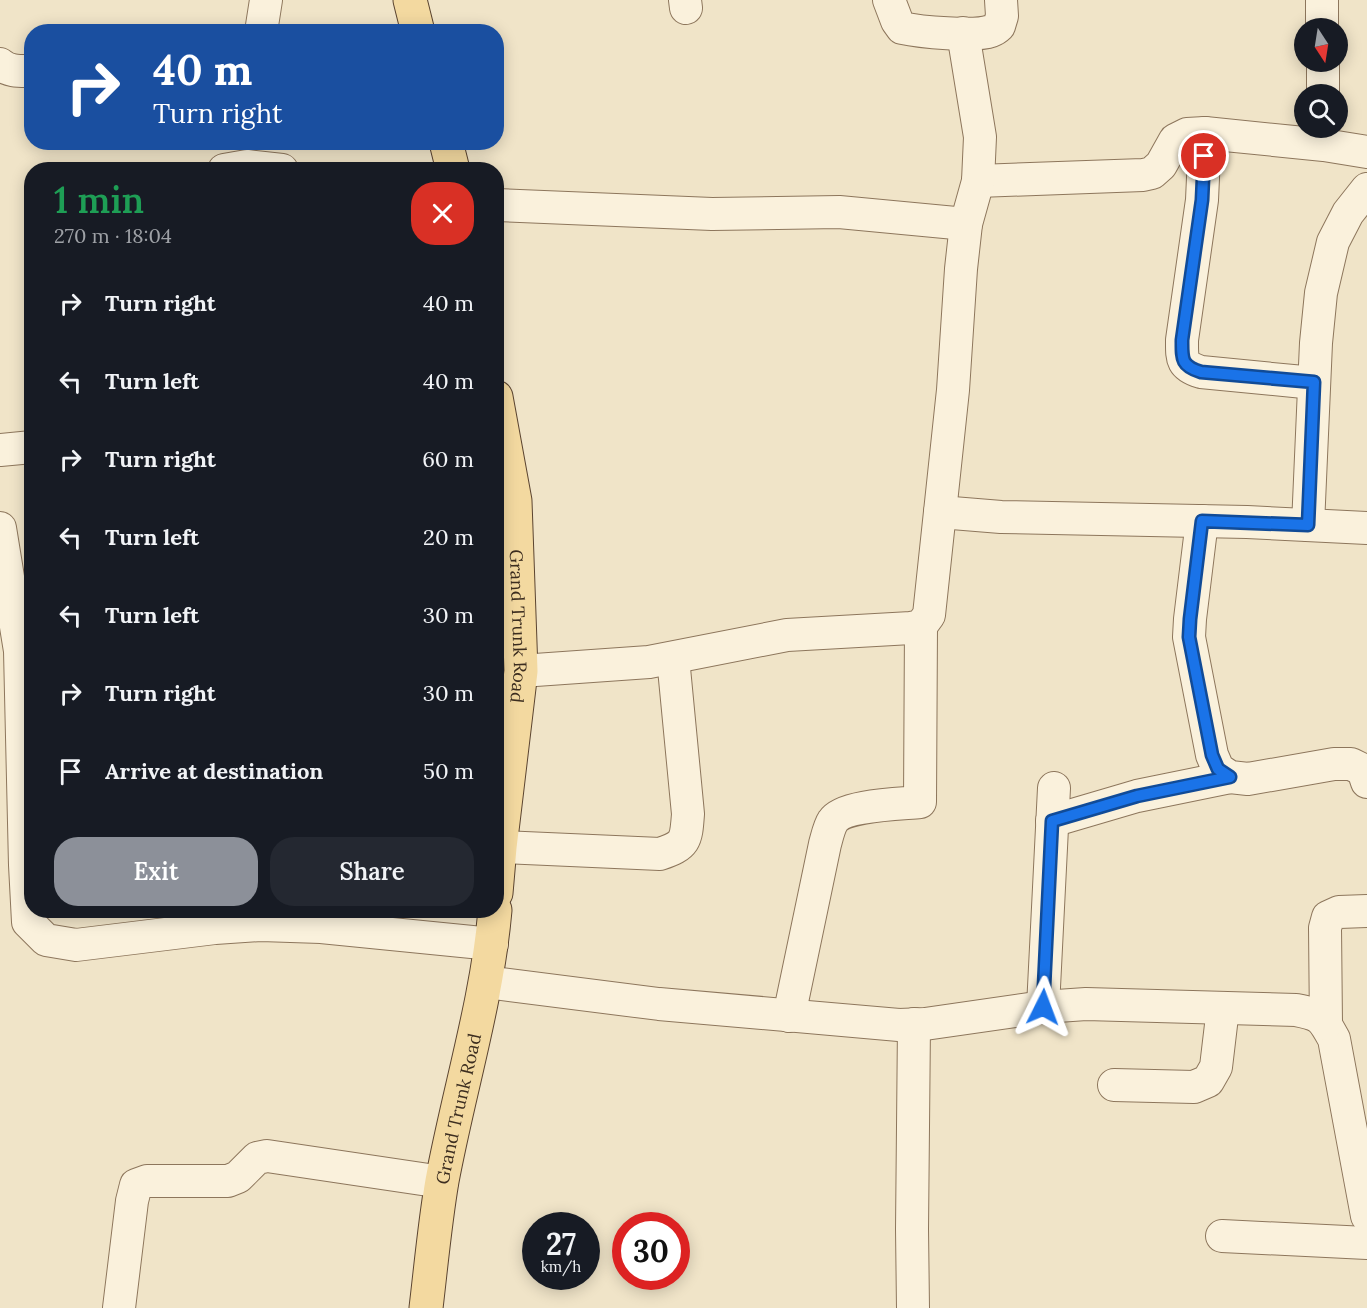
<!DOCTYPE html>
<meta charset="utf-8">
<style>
body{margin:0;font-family:Lora,serif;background:#242831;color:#f1f3f6;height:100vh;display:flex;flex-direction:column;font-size:22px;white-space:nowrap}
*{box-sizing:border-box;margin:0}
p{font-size:20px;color:#9ea1a6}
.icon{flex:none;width:33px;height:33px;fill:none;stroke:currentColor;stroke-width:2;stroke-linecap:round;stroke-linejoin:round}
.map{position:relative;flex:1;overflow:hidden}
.sheet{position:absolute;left:24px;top:162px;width:480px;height:756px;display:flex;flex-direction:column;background:#171b24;border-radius:24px;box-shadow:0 3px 15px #0003}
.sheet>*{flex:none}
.hud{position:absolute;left:24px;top:24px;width:480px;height:126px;border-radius:24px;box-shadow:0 3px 15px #0003;background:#1a4fa0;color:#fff;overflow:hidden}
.needle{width:39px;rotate:168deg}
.controls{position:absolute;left:1294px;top:18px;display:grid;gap:12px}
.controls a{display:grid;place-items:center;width:54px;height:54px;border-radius:50%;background:#171b24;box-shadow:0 3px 15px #0003;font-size:30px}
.speed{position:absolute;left:522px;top:1212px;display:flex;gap:12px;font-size:30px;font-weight:700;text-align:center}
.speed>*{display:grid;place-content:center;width:78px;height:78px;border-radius:50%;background:#171b24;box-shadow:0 3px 15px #0003;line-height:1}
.speed small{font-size:15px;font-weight:400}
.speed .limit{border:9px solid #d22;background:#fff;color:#111}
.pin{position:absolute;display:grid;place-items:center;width:51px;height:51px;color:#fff;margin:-26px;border:3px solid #fff;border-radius:50%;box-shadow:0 2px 6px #0007}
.me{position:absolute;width:66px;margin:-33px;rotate:3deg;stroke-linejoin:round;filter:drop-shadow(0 0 4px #0008)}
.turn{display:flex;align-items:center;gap:21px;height:126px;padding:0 30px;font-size:27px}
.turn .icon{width:78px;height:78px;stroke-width:2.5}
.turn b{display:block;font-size:42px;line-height:51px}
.round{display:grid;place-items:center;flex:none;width:63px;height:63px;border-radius:24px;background:#242831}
.headline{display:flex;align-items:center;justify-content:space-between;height:102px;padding:0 30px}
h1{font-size:36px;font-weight:600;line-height:45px;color:#1e9e55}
.button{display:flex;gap:12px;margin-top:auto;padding:12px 30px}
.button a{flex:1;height:69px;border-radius:24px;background:#8c9099;color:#fff;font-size:24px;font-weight:600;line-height:69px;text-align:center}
.button a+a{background:#242831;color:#f1f3f6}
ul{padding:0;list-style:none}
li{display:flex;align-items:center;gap:18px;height:78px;padding:0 30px}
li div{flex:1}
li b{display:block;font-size:22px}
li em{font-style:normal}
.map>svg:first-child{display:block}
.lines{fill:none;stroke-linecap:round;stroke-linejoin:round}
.minor-casing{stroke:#8d765c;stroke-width:34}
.major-casing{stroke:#5b4430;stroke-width:35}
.minor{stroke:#faf1dc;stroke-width:32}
.major{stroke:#f3d9a0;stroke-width:33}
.route-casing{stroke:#114b97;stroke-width:15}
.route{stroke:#1a73e8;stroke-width:10}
.labels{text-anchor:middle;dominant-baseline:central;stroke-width:4.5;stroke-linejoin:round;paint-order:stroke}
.street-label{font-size:18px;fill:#3d2e20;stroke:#f7eed8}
</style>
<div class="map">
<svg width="1367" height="1308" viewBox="0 0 1367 1308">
<rect width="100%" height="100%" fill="#f0e4c8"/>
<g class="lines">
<defs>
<g id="minor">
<polyline points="685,0 686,8"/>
<path d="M 889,0 L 897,21 L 902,28 C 920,32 975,37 991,31 C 994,30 997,28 999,26 L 1002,16 L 1001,0"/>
<polyline points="1322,0 1322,28"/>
<polyline points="261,32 266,0"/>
<polyline points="1323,62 1323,94"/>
<path d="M 0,64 C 9,72 20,71 32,71"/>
<path d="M 1205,133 L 1202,200 L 1182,340 C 1182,359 1181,366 1201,372 L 1314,383"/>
<polyline points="224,170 247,166 282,170"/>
<polyline points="978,181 1143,175 1152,173 1161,165 1175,140 1187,134 1205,133 1324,145 1367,152"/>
<polyline points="496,205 712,214 839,212 966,224"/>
<polyline points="0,450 32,447"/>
<polyline points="940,512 1001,517 1247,522 1367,528"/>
<polyline points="1202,521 1190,619 1189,637 1212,755 1218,769 1230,777 1248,779 1334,764 1351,764 1363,770 1367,782"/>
<polyline points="1308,525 1316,343 1321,293 1333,242 1348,213 1367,189"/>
<polyline points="0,528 20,651 25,865 28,922 46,940 76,945 215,928 261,925 321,927 492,944"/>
<polyline points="521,671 649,662 787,635 911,628 921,626 929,615 953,390 961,269 966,224 978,181 980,137 963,33"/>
<polyline points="496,699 517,698"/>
<polyline points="1052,821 1137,796 1230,777"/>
<path d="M 500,847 L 660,854 C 686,845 686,841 688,814 L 673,658"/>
<path d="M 486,982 L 659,1004 L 899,1025 L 925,1024 L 1043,1007 L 1086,1004 L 1296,1010 C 1321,1015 1322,1017 1334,1039 L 1367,1216"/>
<polyline points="1043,1007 1054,788"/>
<path d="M 789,1016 L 825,844 C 827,837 829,827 833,821 C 843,805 901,804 920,802 L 921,626"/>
<polyline points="1326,1024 1325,928 1328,917 1339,912 1367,911"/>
<polyline points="1114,1085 1194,1087 1208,1081 1216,1067 1223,1008"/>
<polyline points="1222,1236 1367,1243"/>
<polyline points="119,1308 132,1201 136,1185 147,1181 228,1181 238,1177 257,1158 267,1156 442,1182"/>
<polyline points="913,1308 912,1229 914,1024"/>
</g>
<g id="major">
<polyline points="410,0 418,32"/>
<polyline points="446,142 453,170"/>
<path id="s1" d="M 496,397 L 515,501 L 521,671 L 500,847 L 496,893"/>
<path id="s2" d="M 426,1308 C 431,1266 435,1222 442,1181 C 459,1090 487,1002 495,910"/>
</g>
</defs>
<use href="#minor" class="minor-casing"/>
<use href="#major" class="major-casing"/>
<use href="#minor" class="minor"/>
<use href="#major" class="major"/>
</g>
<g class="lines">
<defs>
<path id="route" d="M 1043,1007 L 1052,821 L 1137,796 L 1230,777 L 1218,769 L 1212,755 L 1189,637 L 1190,619 L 1202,521 L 1308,525 L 1314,382 L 1201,372 C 1181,366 1182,359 1182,340 L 1202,200 L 1204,156"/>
</defs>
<use href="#route" class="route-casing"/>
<use href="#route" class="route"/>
</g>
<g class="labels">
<g class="street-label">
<text stroke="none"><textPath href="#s1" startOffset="231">Grand Trunk Road</textPath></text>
<text stroke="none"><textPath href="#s2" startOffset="202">Grand Trunk Road</textPath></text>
</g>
</g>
</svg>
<div class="controls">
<a><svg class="needle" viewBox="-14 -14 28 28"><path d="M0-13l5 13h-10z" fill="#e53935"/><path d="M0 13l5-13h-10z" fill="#9ea1a6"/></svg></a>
<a><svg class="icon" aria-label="search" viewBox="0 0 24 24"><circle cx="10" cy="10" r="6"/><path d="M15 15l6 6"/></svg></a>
</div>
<div class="speed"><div>27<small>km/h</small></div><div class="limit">30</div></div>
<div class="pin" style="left:1204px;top:156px;background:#d93025"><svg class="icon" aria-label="arrive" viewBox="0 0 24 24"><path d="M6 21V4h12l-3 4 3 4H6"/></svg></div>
<svg class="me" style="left:1043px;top:1007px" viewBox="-20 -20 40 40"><path d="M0-17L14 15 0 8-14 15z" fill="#1a73e8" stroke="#fff" stroke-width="4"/></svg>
<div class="hud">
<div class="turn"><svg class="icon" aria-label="right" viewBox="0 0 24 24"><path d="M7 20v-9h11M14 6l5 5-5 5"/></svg><div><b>40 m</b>Turn right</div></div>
</div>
<section class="sheet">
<div class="headline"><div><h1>1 min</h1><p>270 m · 18:04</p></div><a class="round" style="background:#d93025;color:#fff"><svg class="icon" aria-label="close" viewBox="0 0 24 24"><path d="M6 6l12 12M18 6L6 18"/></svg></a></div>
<ul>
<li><svg class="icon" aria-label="right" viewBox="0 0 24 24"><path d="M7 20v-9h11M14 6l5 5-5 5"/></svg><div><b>Turn right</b></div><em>40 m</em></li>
<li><svg class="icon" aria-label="left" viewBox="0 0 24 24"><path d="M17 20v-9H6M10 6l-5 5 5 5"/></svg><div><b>Turn left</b></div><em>40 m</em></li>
<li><svg class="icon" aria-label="right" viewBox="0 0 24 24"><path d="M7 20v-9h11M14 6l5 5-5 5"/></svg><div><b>Turn right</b></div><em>60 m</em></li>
<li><svg class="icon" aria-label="left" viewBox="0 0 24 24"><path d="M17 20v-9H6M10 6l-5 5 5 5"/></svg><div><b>Turn left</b></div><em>20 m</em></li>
<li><svg class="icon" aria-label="left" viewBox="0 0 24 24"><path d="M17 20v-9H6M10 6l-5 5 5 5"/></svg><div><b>Turn left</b></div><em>30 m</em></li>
<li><svg class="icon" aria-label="right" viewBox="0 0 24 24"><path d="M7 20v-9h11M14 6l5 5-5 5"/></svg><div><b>Turn right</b></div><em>30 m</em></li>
<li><svg class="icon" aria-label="arrive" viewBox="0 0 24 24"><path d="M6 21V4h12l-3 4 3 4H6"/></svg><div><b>Arrive at destination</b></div><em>50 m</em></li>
</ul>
<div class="button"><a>Exit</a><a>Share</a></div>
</section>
</div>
